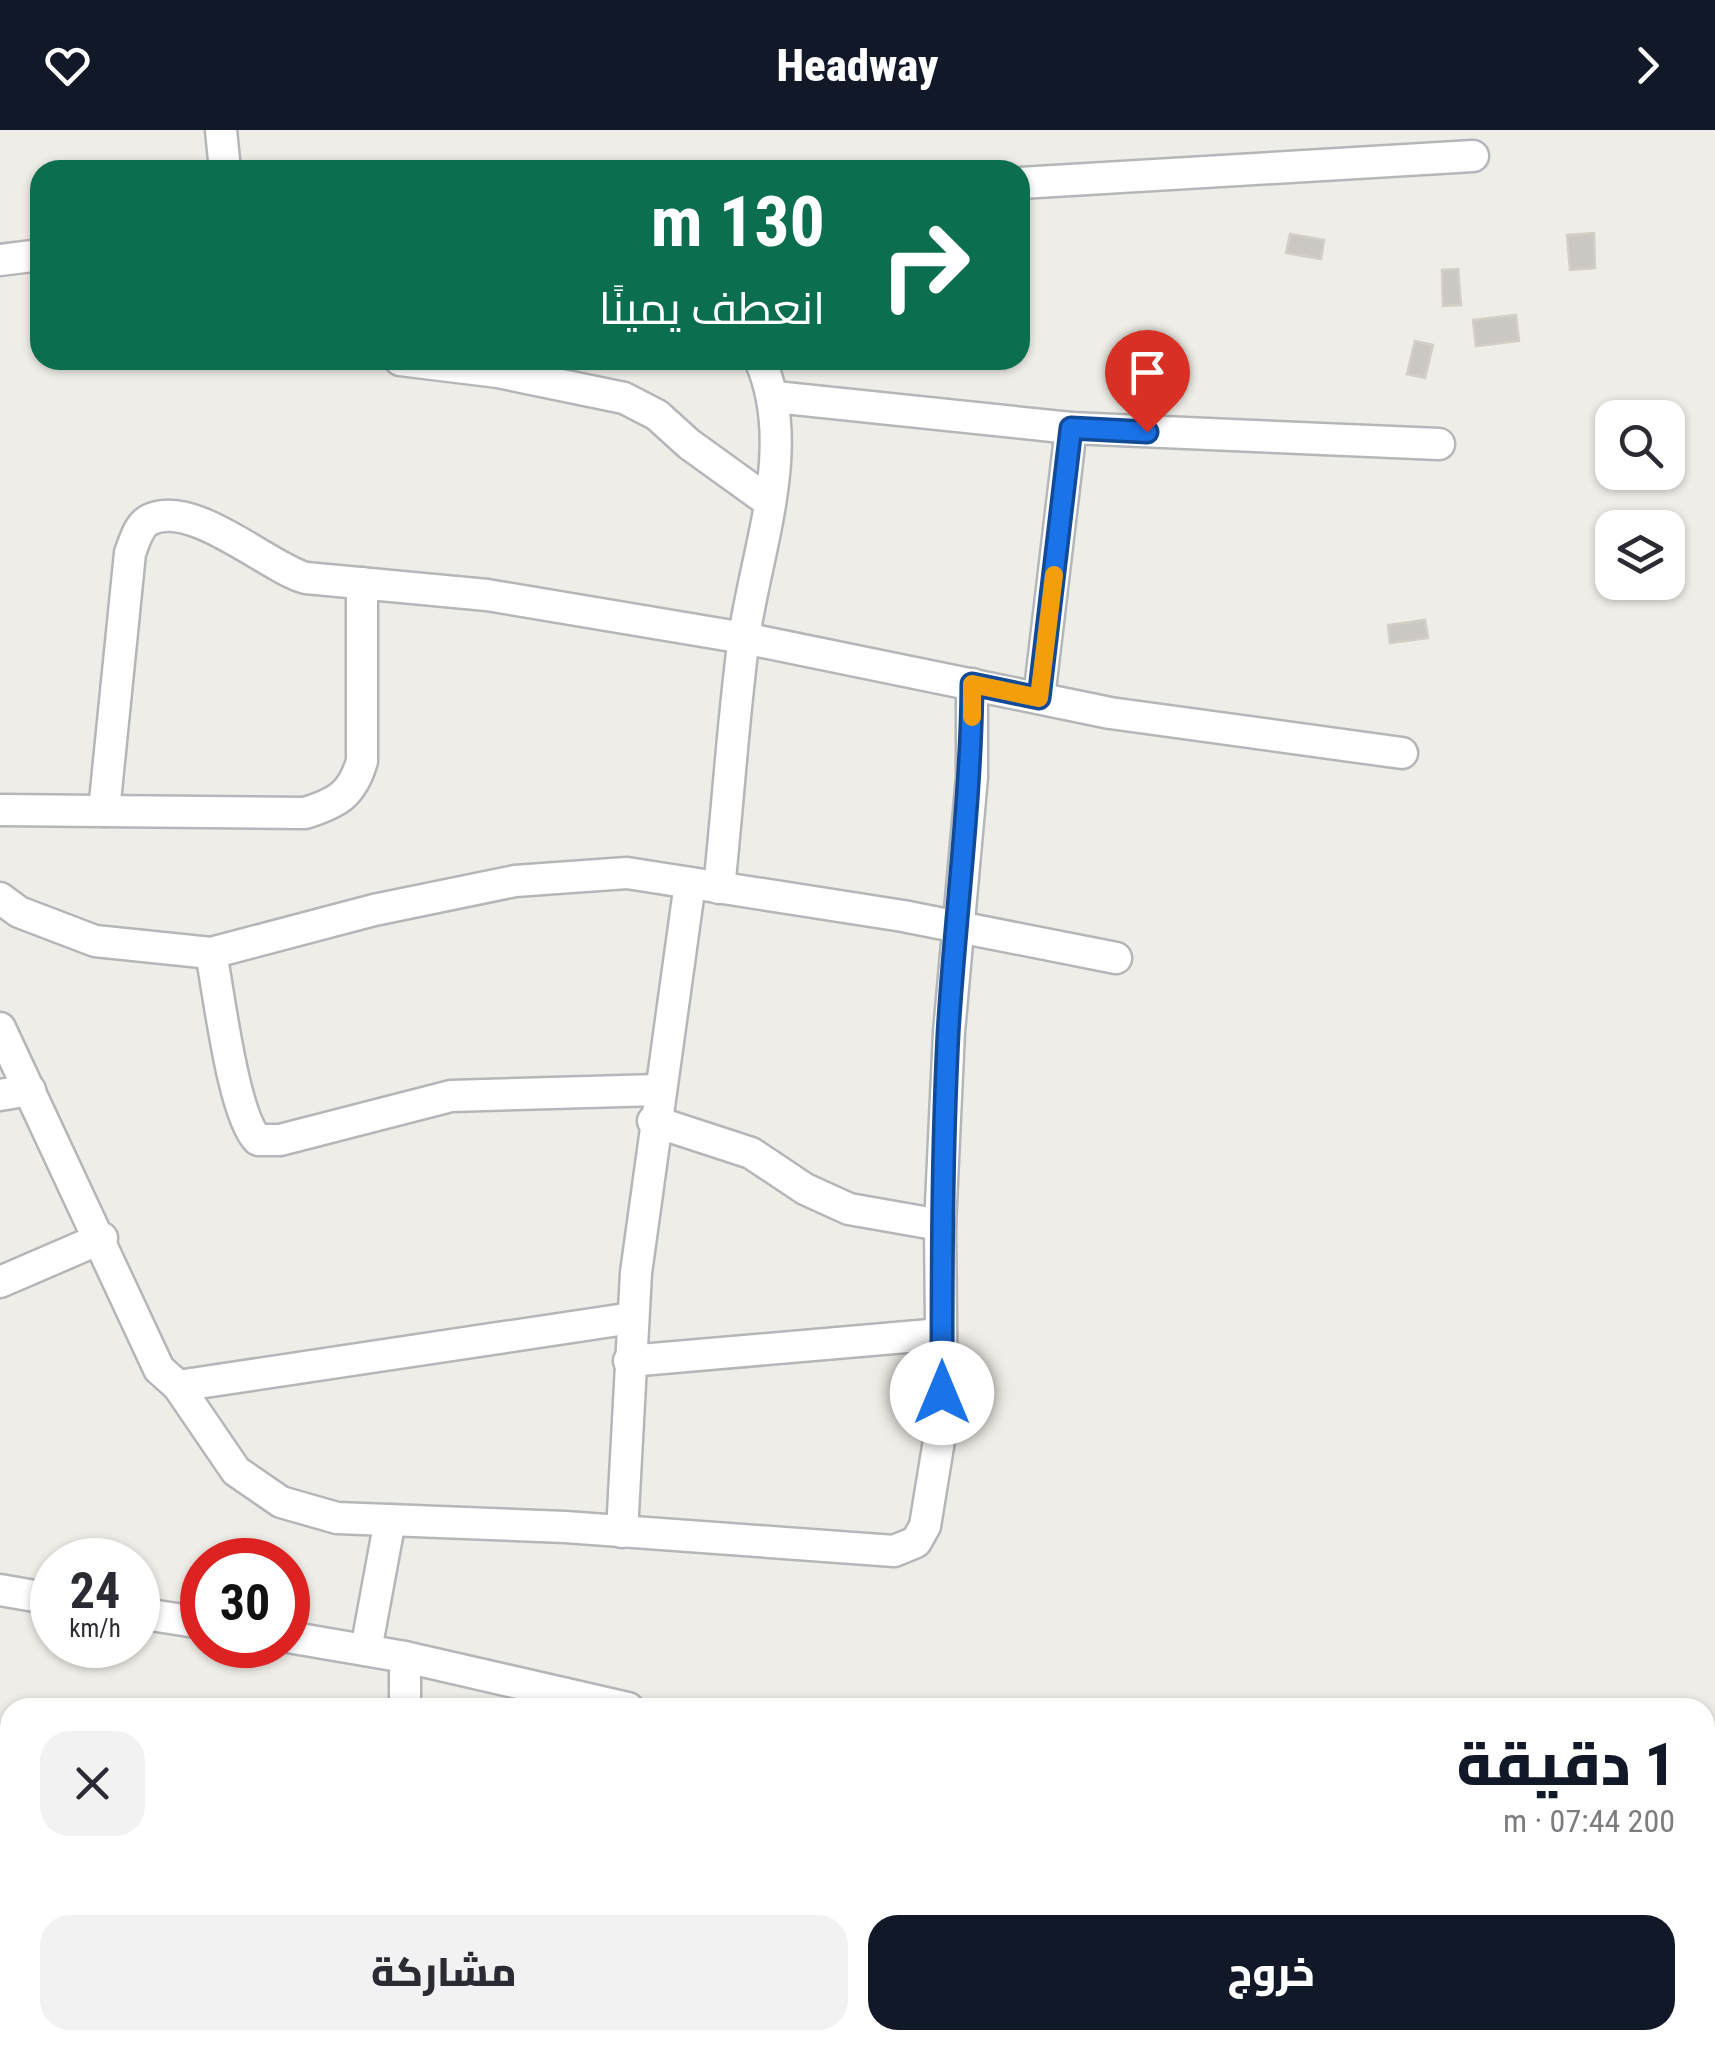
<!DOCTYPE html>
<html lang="ar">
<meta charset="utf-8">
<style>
body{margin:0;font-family:"Roboto Condensed",Cairo,sans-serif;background:#f2f2f3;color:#2b2b33;direction:rtl;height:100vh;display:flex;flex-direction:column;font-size:38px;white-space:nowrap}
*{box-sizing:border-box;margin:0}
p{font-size:32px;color:#7c7c81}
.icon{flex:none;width:55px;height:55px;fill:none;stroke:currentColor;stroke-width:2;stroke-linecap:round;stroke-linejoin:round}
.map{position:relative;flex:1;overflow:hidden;direction:ltr}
.panel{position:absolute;left:0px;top:1568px;width:1715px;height:352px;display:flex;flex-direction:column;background:#fff;border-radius:30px 30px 0 0;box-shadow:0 2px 8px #0004;direction:rtl}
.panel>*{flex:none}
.top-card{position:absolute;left:30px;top:30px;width:1000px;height:210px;border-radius:30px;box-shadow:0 2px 8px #0004;direction:rtl;background:#0b6e4f;color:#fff;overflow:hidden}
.tools{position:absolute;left:1595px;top:270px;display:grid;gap:20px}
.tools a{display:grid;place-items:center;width:90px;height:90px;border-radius:20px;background:#fff;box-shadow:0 2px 8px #0004;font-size:50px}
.speed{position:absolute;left:30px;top:1408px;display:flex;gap:20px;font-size:50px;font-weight:700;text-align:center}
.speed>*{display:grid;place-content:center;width:130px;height:130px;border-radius:50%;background:#fff;box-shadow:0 2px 8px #0004;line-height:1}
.speed small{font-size:25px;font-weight:400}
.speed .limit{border:15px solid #d22;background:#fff;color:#111}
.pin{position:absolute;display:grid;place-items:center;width:85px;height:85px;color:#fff;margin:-102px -42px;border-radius:50% 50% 50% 0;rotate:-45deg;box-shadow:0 0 10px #0007}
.pin .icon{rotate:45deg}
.me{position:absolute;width:110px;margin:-55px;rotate:0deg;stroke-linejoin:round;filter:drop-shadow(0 0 8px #0008)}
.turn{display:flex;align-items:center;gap:35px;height:210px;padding:0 40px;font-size:45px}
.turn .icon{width:130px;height:130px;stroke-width:2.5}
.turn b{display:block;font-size:70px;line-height:85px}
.round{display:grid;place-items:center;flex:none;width:105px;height:105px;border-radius:30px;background:#f2f2f3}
.overview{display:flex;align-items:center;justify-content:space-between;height:170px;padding:0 40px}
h1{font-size:60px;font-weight:800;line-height:75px;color:#111827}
.cta{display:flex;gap:20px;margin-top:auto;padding:20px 40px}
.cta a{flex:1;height:115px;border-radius:30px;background:#111827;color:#fff;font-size:40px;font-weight:800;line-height:115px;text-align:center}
.cta a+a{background:#f2f2f3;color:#2b2b33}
header{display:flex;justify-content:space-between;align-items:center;height:130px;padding:0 40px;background:#111827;color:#fff;font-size:45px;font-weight:800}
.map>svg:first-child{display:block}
.building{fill:#cbc8c4;stroke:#d4cfc6;stroke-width:2.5}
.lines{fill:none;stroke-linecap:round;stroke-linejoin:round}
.minor-casing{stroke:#b4b7ba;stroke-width:35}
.minor{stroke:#fff;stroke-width:30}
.route-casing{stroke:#114b97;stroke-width:25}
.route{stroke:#1a73e8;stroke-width:18}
.slow{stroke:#f59e0b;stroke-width:18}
</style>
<header><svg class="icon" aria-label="forward" viewBox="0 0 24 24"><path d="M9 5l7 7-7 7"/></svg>Headway<svg class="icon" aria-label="heart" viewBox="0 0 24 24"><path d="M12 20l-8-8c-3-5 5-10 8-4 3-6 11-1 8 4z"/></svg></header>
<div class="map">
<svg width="1715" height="1919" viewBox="0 0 1715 1919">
<rect width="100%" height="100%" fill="#efede7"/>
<g class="building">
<polygon points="1594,103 1595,138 1570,140 1567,105"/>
<polygon points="1290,104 1324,110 1321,129 1286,123"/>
<polygon points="1458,139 1461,175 1443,176 1442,140"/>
<polygon points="1516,185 1519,211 1476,216 1473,190"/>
<polygon points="1415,211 1433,215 1425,248 1407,244"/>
<polygon points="1425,490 1428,508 1390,513 1388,495"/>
</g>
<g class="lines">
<defs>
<g id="minor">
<polyline points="221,0 225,40"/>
<polyline points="1020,53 1473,26"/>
<polyline points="0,130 40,125"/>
<polyline points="400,230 498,242 624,268 657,285 689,314 768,371"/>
<polyline points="775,267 1071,298 1439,314"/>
<polyline points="1039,568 1071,298"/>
<path d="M 0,680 L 305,683 C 337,673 352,665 362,631 L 362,453"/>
<path d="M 104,681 L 130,423 C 134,413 138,396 149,390 C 193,368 268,438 306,448 L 487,465 L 744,508 L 1110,583 L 1402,623"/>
<path d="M 719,758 C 728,674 733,590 744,507 C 757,418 798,316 760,230"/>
<polyline points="0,768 19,782 95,811 211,823 374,780 515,751 627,743 903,786 1116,828"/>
<path d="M 211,823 C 219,863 233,986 258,1010 L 280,1010 L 451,966 L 658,960"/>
<polyline points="0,898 159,1239 178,1256 632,1188"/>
<polyline points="0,965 30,960"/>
<polyline points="653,991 751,1023 805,1059 849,1079 940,1095"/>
<polyline points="0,1152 102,1108"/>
<polyline points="629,1231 941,1204"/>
<polyline points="178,1256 236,1341 281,1372 337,1388 565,1397 894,1421 916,1412 925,1396 942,1292 940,1095 949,902 972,647 972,554"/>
<polyline points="622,1402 636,1143 690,753"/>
<polyline points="0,1460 52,1469"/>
<polyline points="138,1483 202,1493"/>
<polyline points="288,1507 405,1527 628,1578"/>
<polyline points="366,1520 390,1390"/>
<polyline points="405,1578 405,1527"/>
<polyline points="399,1919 399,1910"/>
<polyline points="858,1919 860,1910"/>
</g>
</defs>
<use href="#minor" class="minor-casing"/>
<use href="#minor" class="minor"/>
</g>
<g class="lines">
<defs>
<path id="route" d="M 942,1263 C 942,1143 942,1024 948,904 C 955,787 971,672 972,554 L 1039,568 L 1071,298 L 1147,302"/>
</defs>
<use href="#route" class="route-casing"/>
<use href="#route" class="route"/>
<polyline class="slow" points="972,587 972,554 1039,568 1054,445"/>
</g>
</svg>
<div class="tools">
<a><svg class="icon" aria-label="search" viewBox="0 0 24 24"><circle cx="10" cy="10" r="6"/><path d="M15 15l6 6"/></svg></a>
<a><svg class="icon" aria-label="layers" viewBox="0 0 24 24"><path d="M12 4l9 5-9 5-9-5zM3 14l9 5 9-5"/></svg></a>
</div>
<div class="speed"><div>24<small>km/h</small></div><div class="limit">30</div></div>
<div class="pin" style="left:1147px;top:302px;background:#d93025"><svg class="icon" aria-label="arrive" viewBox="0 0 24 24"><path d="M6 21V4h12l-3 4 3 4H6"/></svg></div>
<svg class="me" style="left:942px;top:1263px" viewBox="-20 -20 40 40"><circle r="19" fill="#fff"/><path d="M0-13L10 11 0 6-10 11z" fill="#1a73e8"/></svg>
<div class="top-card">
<div class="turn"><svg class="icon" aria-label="right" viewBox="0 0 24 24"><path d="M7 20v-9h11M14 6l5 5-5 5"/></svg><div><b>130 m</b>انعطف يمينًا</div></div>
</div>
<section class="panel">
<div class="overview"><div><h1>1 دقيقة</h1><p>200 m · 07:44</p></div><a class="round"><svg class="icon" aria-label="close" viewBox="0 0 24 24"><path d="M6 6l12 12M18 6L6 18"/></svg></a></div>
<div class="cta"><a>خروج</a><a>مشاركة</a></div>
</section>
</div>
